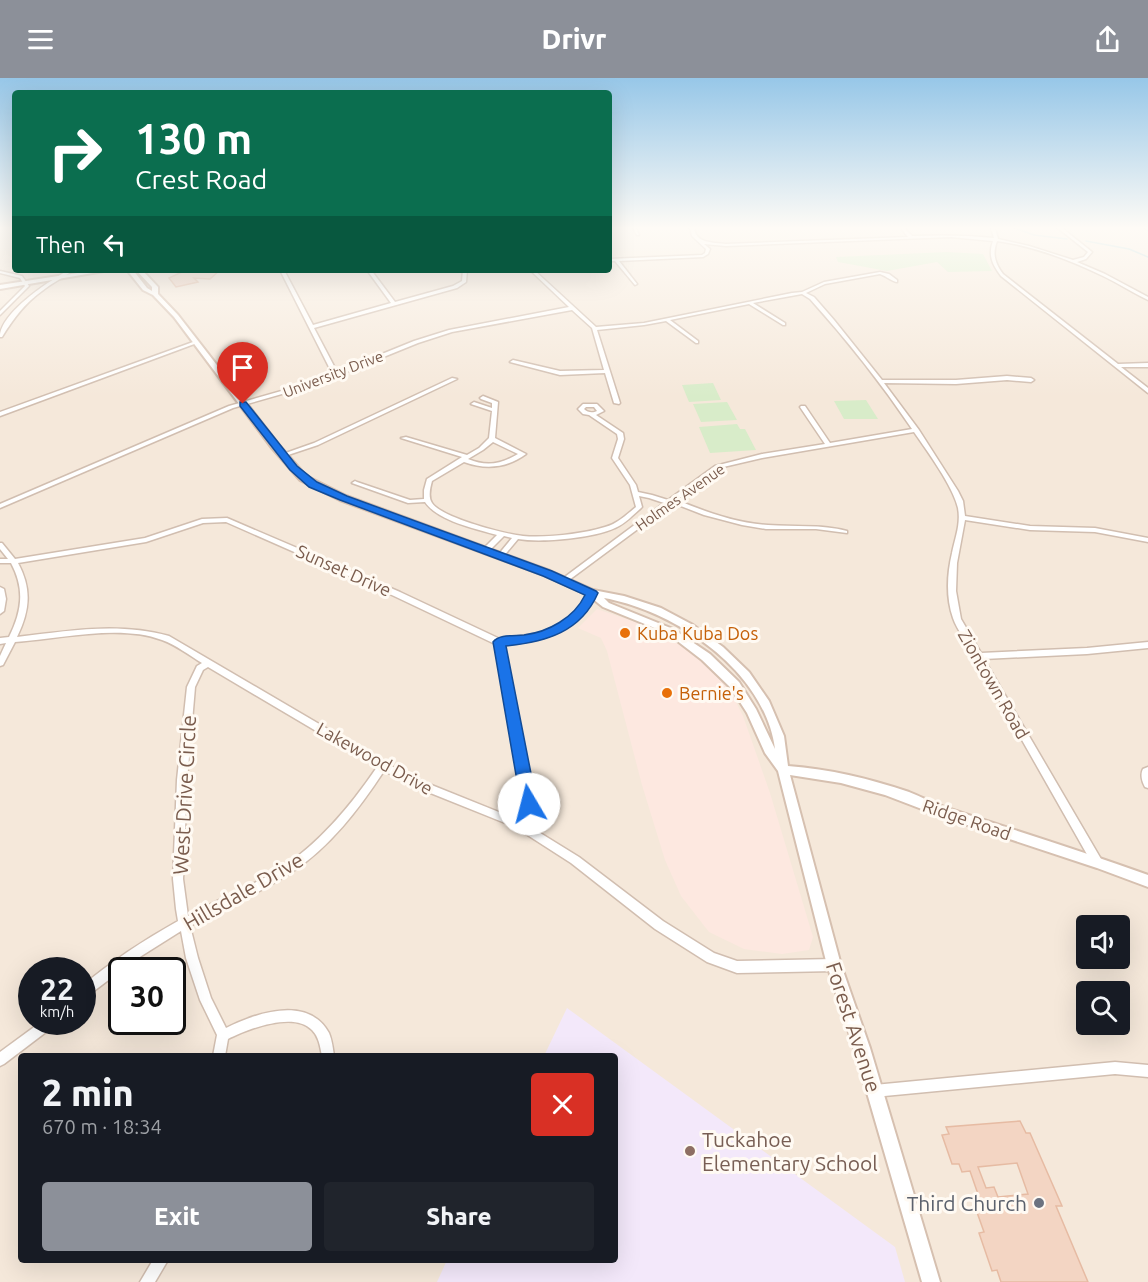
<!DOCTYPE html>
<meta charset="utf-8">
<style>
body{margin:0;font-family:Ubuntu,sans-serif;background:#20242c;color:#f1f3f6;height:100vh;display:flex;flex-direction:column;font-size:22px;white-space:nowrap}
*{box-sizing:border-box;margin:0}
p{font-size:20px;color:#9ea1a6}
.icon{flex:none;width:33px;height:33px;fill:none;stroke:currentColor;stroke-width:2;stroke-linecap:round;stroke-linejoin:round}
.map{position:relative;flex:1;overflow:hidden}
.drawer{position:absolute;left:18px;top:975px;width:600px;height:210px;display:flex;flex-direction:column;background:#171b24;border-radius:6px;box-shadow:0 6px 24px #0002}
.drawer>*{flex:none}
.top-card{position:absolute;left:12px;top:12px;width:600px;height:183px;border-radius:6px;box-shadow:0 6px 24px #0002;background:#0b6e4f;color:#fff;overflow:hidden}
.buttons{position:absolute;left:1076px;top:837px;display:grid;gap:12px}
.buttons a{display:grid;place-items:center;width:54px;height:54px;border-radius:6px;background:#171b24;box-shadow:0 6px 24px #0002;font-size:30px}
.speed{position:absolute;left:18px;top:879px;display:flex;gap:12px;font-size:30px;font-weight:700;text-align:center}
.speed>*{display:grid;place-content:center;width:78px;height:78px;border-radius:50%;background:#171b24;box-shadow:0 6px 24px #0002;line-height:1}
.speed small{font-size:15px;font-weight:400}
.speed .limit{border:3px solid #111;border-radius:9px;background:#fff;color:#111}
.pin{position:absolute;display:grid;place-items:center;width:51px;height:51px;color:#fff;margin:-62px -26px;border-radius:50% 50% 50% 0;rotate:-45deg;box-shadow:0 0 6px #0007}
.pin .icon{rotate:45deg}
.me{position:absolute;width:66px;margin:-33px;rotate:352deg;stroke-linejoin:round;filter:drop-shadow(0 0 4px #0008)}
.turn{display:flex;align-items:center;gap:21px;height:126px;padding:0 24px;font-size:27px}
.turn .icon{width:78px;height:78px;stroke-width:2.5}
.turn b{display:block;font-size:42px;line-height:51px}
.then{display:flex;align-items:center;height:57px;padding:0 24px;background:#0003;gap:12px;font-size:22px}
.round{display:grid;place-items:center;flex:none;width:63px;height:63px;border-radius:6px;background:#20242c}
.head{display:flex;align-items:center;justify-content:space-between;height:102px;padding:0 24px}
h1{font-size:36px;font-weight:800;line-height:45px}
.action{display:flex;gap:12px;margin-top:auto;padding:12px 24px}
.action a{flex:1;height:69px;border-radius:6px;background:#8c9099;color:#fff;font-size:24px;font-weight:800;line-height:69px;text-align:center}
.action a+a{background:#20242c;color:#f1f3f6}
header{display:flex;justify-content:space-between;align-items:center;height:78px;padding:0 24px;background:#8c9099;color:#fff;font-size:27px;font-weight:800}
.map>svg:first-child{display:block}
.residential{fill:#f5e8da;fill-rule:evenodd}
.commercial{fill:#fde8e0}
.education{fill:#f3e8fa}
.green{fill:#d8ecc9}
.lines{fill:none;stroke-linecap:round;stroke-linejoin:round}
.stream{stroke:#a5d3da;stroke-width:1.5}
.building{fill:#f3d5c3;stroke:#e6bba3;stroke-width:1.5;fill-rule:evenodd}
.street-casing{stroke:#d1beb0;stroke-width:3}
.secondary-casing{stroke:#d6c0b0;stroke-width:4}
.street{fill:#fff;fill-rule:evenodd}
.secondary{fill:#fff;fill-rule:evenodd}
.route{fill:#1a73e8;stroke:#114b97;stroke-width:1.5}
.food-dot{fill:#e8710a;stroke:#fffaf3;stroke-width:2}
.education-dot{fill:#8d6e63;stroke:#fffaf3;stroke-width:2}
.worship-dot{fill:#6b7280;stroke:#fffaf3;stroke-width:2}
.labels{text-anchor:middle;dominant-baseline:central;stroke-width:6;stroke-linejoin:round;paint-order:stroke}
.far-street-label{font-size:15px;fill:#7a5c4d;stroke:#fffaf3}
.street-label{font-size:18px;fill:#7a5c4d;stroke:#fffaf3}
.food-label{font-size:18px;fill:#c56008;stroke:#fffaf3;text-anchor:start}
.near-street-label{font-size:21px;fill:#7a5c4d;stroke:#fffaf3}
.near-education-label{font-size:21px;fill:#785e54;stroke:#fffaf3;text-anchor:start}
.near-worship-label{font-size:21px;fill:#5b616d;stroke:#fffaf3;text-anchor:end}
</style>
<header><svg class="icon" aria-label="menu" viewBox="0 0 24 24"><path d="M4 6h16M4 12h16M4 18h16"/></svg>Drivr<svg class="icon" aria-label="share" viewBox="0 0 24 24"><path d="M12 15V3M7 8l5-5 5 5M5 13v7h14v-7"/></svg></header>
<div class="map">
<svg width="1148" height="1204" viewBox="0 0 1148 1204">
<rect width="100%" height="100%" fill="#fdf6ec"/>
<path class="residential" d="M 0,151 L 15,151 L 15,192 L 609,192 L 609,151 L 1148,151 L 1148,1204 L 0,1204 ZM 1086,848 L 1119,848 L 1119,880 L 1086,880 ZM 32,892 L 82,892 L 82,944 L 32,944 ZM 122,892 L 172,892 L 172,944 L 122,944 ZM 1086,914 L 1119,914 L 1119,946 L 1086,946 ZM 21,978 L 615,978 L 615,1182 L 21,1182 Z"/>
<polygon class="commercial" points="597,531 650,549 674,563 708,588 732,616 743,638 770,715 813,859 809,872 782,876 744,871 709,854 681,818 665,782 642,707 607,573 601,560 578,550"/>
<polygon class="education" points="567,930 895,1169 905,1204 437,1204 447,1182 615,1182 615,978 544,978"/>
<g class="green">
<polygon points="947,174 983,176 992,193 948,194 937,184 887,193 838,184 836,179"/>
<polygon points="713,305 721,322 689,324 682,307"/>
<polygon points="866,322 878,341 844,341 834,323"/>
<polygon points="727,324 737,342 701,344 693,326"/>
<polygon points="737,346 740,351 745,351 756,372 710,375 699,349"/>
</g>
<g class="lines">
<g class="stream">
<polyline points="1015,150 1034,157 1067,161"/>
<polyline points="1086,163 1129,171 1148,179"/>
</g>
</g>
<g class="building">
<polygon points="186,192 220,192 210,201 194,200 198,204 176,209 169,200"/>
<path d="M 1020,1043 L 1026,1055 L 1030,1055 L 1062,1128 L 1056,1128 L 1088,1204 L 1001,1204 L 997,1192 L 992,1193 L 979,1155 L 984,1154 L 973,1123 L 980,1122 L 970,1093 L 962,1094 L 959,1086 L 952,1086 L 942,1057 L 949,1056 L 946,1049 ZM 1017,1085 L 1028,1116 L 998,1119 L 994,1109 L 986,1110 L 978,1089 Z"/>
</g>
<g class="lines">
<defs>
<g id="street">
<polygon points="633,150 636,150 639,157 637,157"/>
<path d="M 690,150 L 694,150 C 696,166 713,164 726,166 L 908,159 L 901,150 L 904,150 L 912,158 C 939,157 966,157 994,160 L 991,150 L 995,150 L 998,161 L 1029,168 L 1073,182 L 1084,179 L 1088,174 L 1058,150 L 1062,150 L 1092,174 L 1086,181 L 1077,184 L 1105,196 L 1148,219 L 1148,222 C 1133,215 1118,205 1103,198 C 1070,182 1034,168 997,163 C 992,176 995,185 1003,196 L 1118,286 L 1148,285 L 1148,289 L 1121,289 L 1148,310 L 1148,315 L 1001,198 C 992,186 988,177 993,163 L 951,159 L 726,168 L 704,166 L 710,171 L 708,176 L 703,179 L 619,183 L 637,206 L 635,207 L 615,183 L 609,183 L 609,181 L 702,177 L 705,175 L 706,171 L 692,158 Z"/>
<polygon points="1148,150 1148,152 1145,150"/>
<path d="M 69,192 L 74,192 C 64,199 52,205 42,213 C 25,225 13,241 2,259 L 0,259 C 0,235 49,203 69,192 Z"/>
<path d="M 280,192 L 284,192 L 313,247 L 391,225 L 367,192 L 371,192 L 395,224 L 453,208 L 462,203 L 463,192 L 467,192 L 466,204 L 457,210 L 314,250 L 335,290 L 340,293 L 414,263 L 449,252 L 569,229 L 530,192 L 534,192 L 596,249 L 644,245 L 792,215 L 802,214 L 824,204 L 880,194 L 889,196 L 897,202 L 897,204 C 893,204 886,198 880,196 L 825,206 L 806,215 L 814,219 L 834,242 L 882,302 L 956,302 L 1007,298 L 1031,300 L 1034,302 L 1031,304 L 1007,302 L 956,306 L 884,305 L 919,352 L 958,413 L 963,423 L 965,438 L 1030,448 L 1095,450 L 1148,460 L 1148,464 L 1095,454 L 1030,452 L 965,442 L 957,485 L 956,513 L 961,541 L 981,575 L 1087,570 L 1148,564 L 1148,570 L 1087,576 L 984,581 L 1101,781 L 1102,784 L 1101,787 L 1097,789 L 1093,787 L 976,581 L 972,578 L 973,576 C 967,564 957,552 953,540 C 946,520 947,496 952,475 C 955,460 961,446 958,430 C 953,408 927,373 914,354 L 762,380 L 719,390 L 677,422 C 706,434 736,445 768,447 C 795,449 821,446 847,453 L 847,455 L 816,451 L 766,451 L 742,447 L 704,437 L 673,425 L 565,505 L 562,505 L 561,503 L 562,501 L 664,425 L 649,420 L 639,418 L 642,429 L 641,430 C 633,437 625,446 615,450 C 594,460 542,465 518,461 L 503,479 L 501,479 L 498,477 L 512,460 L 504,458 L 488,474 L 484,474 L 484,470 L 497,457 C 476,451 438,443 425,424 L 408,425 L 352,405 L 355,403 L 357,404 L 410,422 L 424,421 L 424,412 L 427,401 L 462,379 L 401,360 L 406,359 L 467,377 L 479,370 L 489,360 L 492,333 L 471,326 L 474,324 L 492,330 L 492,325 L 481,321 L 480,320 L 483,318 L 498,324 L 495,360 L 526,376 C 507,390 486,392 464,384 L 432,403 C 430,410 428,419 432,425 C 442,440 505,456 523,458 C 545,460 583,456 605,449 C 617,446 626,437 636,429 L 630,407 L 612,380 L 618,361 L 617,356 L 589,337 L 583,336 L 578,331 L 583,326 L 597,326 L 604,333 L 596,337 L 623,355 L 624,361 L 618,380 L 636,407 L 638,414 L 652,417 L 668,422 L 715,388 L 762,376 L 825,366 L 800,329 L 801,328 L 805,328 L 830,365 L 912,351 C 881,305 847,262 810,221 L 802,216 L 753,225 L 785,245 L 785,247 L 783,247 L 749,226 L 670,242 L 698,263 L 698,265 L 696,265 L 666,243 L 644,247 L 597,252 L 620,325 L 619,326 L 614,325 L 605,295 L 560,297 L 510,284 L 513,282 L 560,293 L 604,292 L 592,250 L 572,232 L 452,254 L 418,265 L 317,306 L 233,330 L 0,430 L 0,426 L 229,328 L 313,304 L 335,295 L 330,291 ZM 586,329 L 594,329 L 597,333 C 593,335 588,335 584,331 ZM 493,364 L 518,376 C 501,386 487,389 468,381 L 483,372 Z"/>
<polygon points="0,193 22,198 29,208 0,237 0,233 25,208 20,200 0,195"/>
<polygon points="193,264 197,265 0,338 0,334"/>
<polygon points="452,300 457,301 318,367 285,378 280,377 314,365"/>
<path d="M 227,440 L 400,514 L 500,561 L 540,555 L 563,545 L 574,537 L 582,528 L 588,513 L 594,513 L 595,515 C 577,557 545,562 503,566 L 533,713 L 534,726 L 524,745 L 579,779 L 663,843 L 714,875 L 737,883 L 834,881 L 838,883 L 840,887 L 838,891 L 834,893 L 737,895 L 707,884 L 655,851 L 571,785 L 515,749 L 418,710 L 384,693 C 359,731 330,769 292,794 C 260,815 224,830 190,848 L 198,880 L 211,920 L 226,950 C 256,935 308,917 329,955 C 332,962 333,971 334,978 L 322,978 C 320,968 319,959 312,952 C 294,933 248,951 228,961 L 225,978 L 213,978 L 217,957 L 200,922 L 186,880 L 181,853 L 135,882 L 82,922 L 82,908 C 112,883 144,862 178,843 L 176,831 L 173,801 L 177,702 L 187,609 L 197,588 L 202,585 C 189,577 176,567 162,562 C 120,546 59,561 15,564 L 3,587 L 0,588 L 0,578 L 6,565 L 0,566 L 0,560 L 9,559 C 22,533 25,511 11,485 L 0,485 L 0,481 L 8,481 L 0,471 L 0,465 L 2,465 L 15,481 L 145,460 L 202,441 ZM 226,444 L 394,518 L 495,566 L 523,713 L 524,726 L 516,741 L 424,704 L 389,687 L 169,558 C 118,544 68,553 17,559 C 30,532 32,511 18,485 L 146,464 L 203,445 ZM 208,589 L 377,689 C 352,726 323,761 286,787 C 256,807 220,820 188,838 L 183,801 L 187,702 L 195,609 L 203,592 Z"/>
<polygon points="0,509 4,511 6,521 4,533 0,536"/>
<path d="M 1148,689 L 1148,710 L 1145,709 C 1142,704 1140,696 1143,691 Z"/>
<polygon points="41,944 56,944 54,948 4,986 0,988 0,974"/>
<polygon points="1115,984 1148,987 1148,999 1115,996 874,1019 870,1017 868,1013 870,1009 874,1007"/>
<polygon points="153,1182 168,1182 155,1204 140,1204"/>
</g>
<g id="secondary">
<polygon points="97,192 110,192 0,211 0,207"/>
<path d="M 127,192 L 133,192 L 147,210 L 152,213 L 152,209 L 136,192 L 142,192 L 158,209 L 158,216 L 178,237 L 278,366 L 306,398 L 346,418 L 550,493 L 593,512 L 624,518 L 661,530 L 693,547 L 723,569 L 749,594 L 769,623 L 784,658 L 788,688 C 829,691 871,701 909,714 C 922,719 934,726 947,730 C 1014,752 1082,773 1148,797 L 1148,809 L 1097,790 L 940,738 L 885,717 L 841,705 L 790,697 L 841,887 L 870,970 L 940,1204 L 922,1204 L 854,970 L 827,887 L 778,693 L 765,675 L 747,635 L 731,610 L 702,582 L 667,555 L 603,529 L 588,517 L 544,497 L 340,422 L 300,402 L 272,370 L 174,239 L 153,217 L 143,212 ZM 604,520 C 676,533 765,593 775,671 L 756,631 L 739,604 L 710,576 L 673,551 L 609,525 Z"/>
</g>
</defs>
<use href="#street" class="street-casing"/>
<use href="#secondary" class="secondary-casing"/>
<use href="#street" class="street"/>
<use href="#secondary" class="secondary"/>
</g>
<linearGradient id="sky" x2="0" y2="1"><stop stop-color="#97c7e8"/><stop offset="0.47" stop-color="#fefbf6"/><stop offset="1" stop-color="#fefbf6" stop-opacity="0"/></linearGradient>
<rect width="1148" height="319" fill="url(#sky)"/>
<path class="route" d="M 240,324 L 246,324 L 297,388 L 317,404 L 347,418 L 552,493 L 596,513 L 598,515 C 581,554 546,564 506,568 L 537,726 L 535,730 L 529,732 L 523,730 L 521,726 L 493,564 C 499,556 514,558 524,557 C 548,554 574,540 585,517 L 543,498 L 340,422 L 309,409 L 290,392 L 240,328 Z"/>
<g class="food-dot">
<circle cx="625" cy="555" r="6"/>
<circle cx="667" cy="615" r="6"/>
</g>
<circle class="education-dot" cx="690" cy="1073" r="6"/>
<circle class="worship-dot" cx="1039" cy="1125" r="6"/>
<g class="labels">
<g class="far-street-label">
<text transform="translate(333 296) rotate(-21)">University Drive</text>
<text transform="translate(680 419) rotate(-35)">Holmes Avenue</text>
</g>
<g class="street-label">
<text transform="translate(344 492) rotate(24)">Sunset Drive</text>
<text transform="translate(994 606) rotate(60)">Ziontown Road</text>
<text transform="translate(375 680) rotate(29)">Lakewood Drive</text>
<text transform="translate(967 741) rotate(19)">Ridge Road</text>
</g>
<g class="food-label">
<text x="637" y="555">Kuba Kuba Dos</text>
<text x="679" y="615">Bernie's</text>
</g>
<g class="near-street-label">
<text transform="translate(184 717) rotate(-87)">West Drive Circle</text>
<text transform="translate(243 813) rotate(-30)">Hillsdale Drive</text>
<text transform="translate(854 949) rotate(72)">Forest Avenue</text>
</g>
<g class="near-education-label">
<text x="702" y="1061">Tuckahoe<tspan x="702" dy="24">Elementary School</tspan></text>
</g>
<g class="near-worship-label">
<text x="1027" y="1125">Third Church</text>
</g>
</g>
</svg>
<div class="buttons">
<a><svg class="icon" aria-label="sound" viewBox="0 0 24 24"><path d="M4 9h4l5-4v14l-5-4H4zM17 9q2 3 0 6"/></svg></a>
<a><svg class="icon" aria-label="search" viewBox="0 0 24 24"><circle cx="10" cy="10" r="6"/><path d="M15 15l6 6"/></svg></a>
</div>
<div class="speed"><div>22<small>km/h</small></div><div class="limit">30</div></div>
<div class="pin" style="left:243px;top:326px;background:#d93025"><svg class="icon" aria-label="arrive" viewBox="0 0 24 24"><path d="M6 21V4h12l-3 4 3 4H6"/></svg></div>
<svg class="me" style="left:529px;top:726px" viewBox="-20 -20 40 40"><circle r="19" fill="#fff"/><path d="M0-13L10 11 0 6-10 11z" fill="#1a73e8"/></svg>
<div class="top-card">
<div class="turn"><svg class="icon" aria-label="right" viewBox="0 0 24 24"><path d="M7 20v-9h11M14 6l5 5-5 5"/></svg><div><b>130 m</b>Crest Road</div></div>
<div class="then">Then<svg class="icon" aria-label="left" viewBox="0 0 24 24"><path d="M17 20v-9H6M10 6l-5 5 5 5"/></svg></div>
</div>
<section class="drawer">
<div class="head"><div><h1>2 min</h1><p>670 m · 18:34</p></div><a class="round" style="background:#d93025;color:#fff"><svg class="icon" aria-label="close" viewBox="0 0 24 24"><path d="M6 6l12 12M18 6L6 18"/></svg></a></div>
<div class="action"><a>Exit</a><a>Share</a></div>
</section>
</div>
